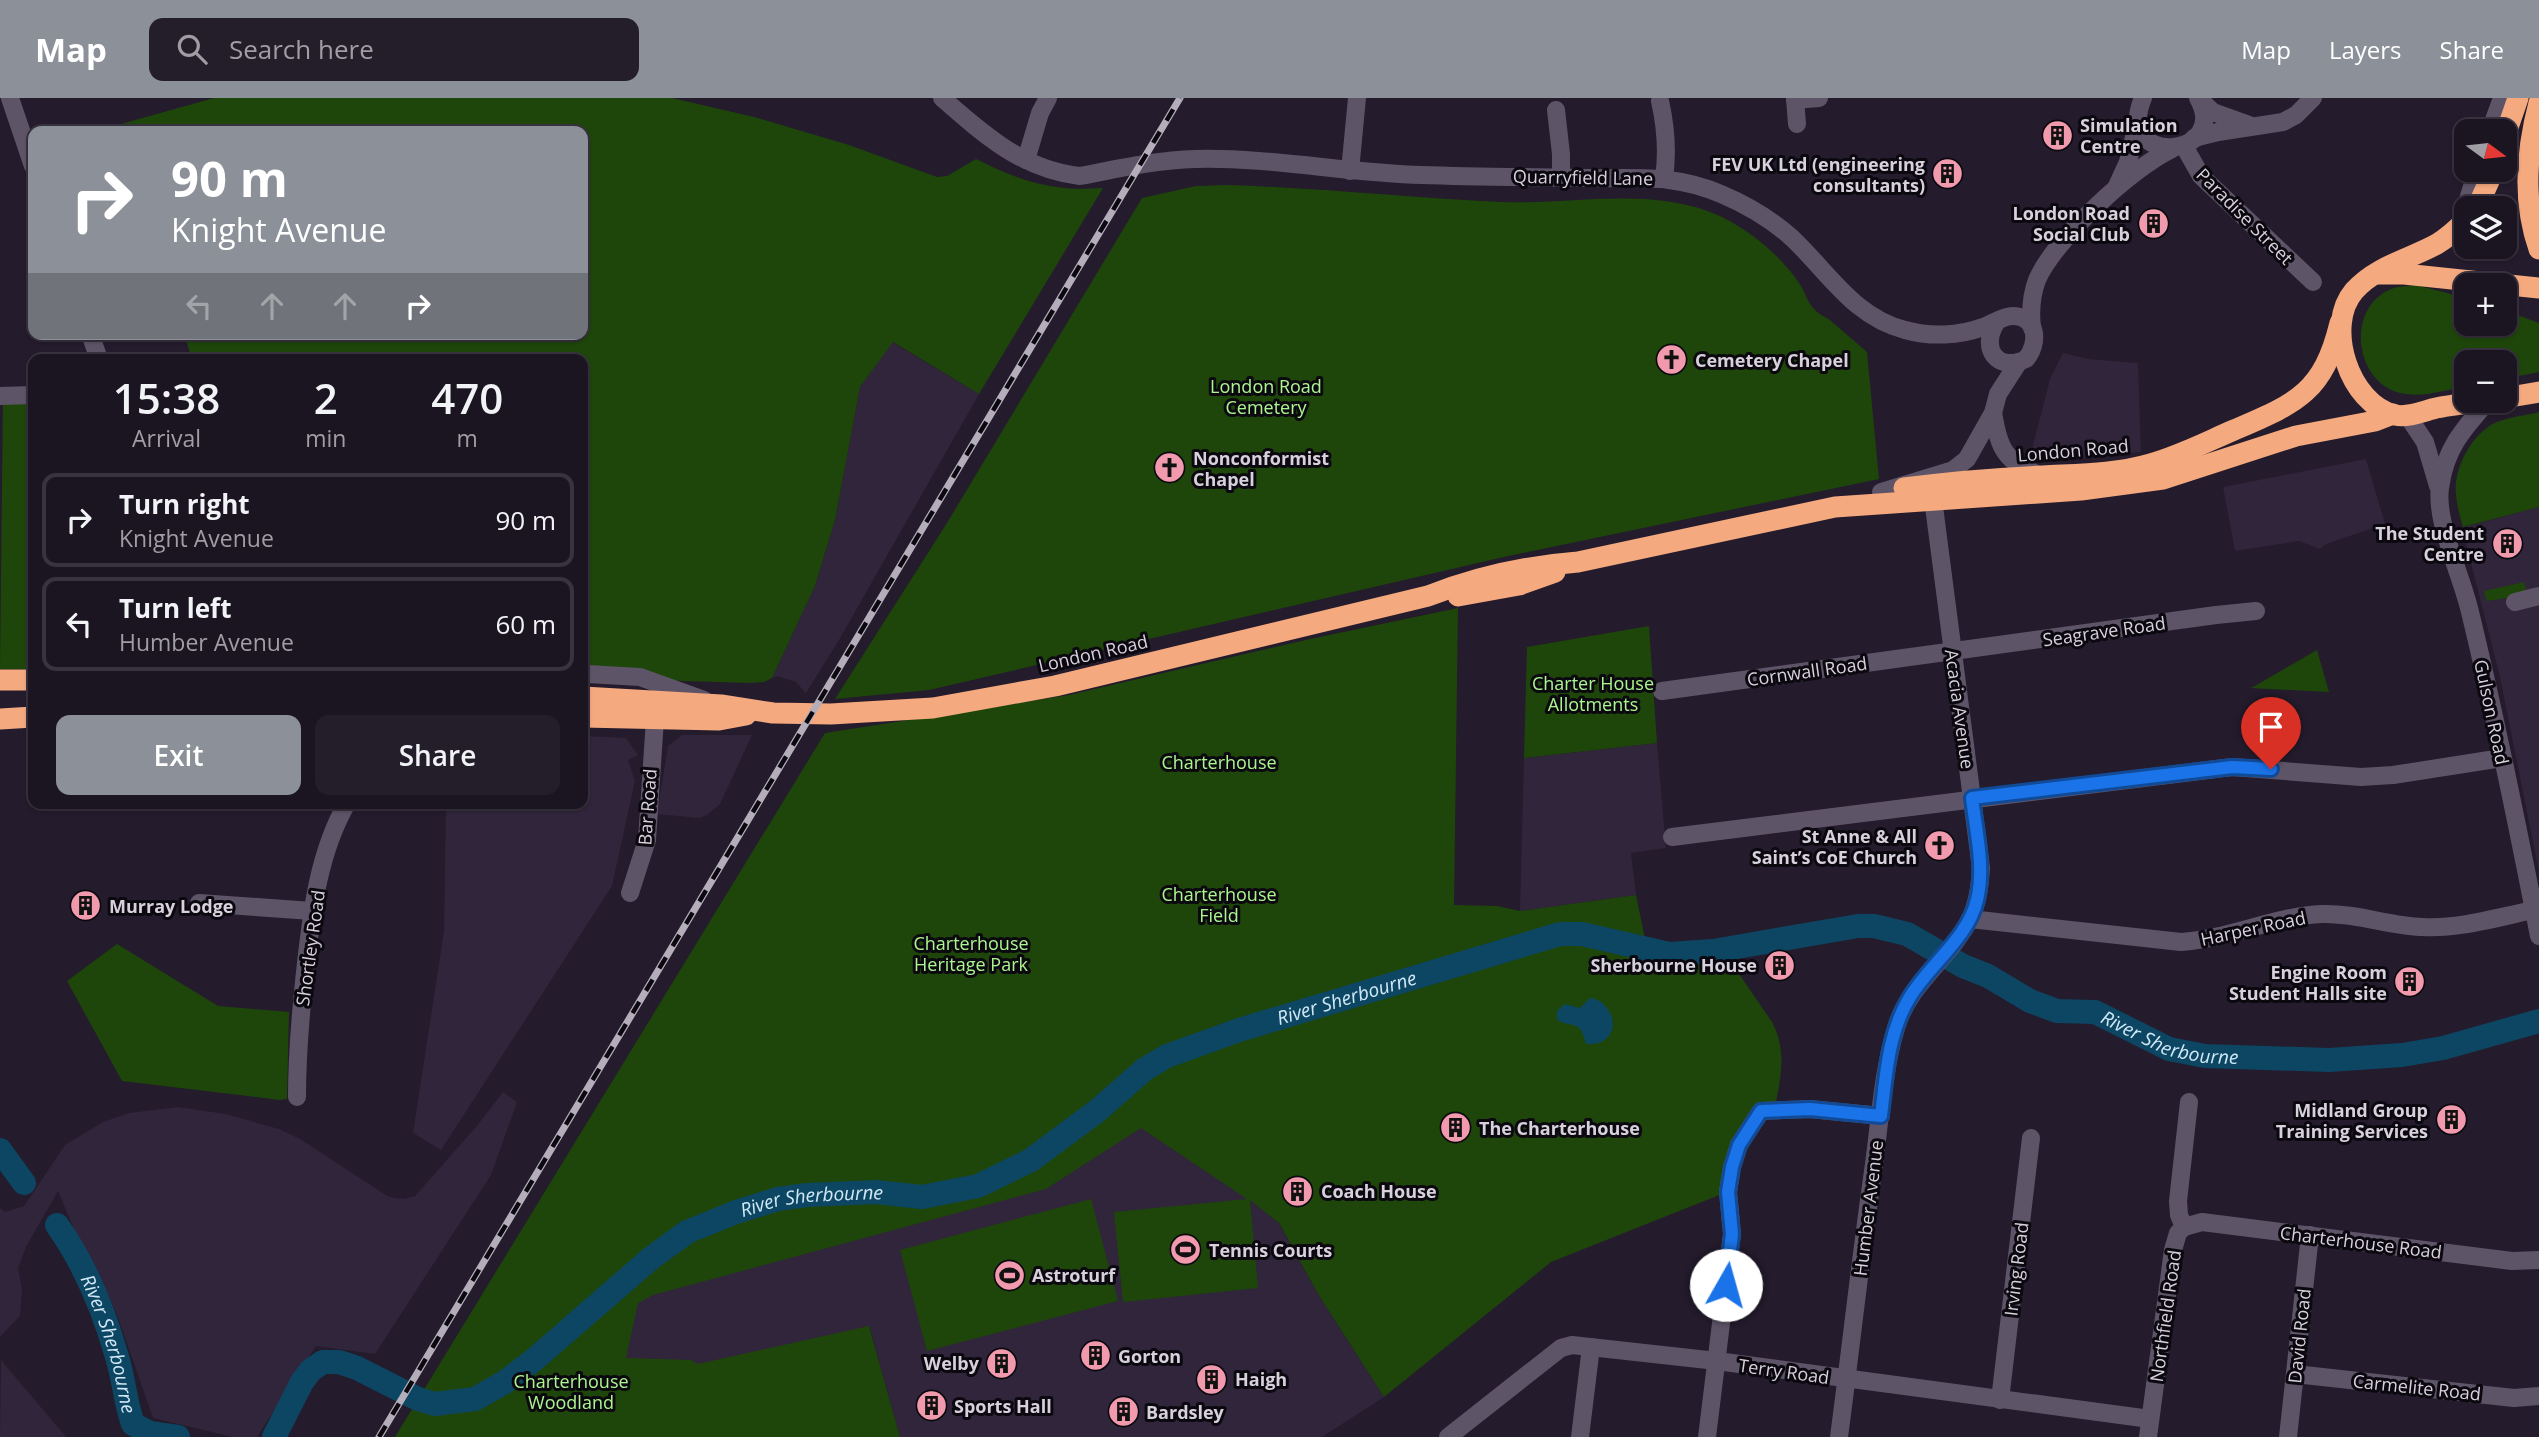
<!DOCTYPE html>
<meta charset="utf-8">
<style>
body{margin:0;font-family:"Open Sans",sans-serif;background:#241d2a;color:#f1f3f6;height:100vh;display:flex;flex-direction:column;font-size:26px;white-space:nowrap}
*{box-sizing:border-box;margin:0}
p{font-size:23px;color:#a09ea5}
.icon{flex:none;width:38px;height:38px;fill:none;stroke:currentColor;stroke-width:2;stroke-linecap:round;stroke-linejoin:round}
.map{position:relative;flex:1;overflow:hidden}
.drawer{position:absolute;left:28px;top:256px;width:560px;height:455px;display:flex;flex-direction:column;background:#1b1421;border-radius:14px;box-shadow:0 2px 5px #0004,0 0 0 2px #39333f}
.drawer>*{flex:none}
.top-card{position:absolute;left:28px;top:28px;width:560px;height:214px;border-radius:14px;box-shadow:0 2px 5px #0004,0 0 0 2px #39333f;background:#8c9099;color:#fff;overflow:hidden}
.needle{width:46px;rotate:105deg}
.tools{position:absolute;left:2454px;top:21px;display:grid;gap:14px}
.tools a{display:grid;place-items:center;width:63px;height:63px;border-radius:14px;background:#1b1421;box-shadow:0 2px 5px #0004,0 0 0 2px #39333f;font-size:35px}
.pin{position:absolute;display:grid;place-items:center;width:60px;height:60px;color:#fff;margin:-72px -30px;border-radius:50% 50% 50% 0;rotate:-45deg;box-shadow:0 0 7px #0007}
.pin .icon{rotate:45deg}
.me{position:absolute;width:77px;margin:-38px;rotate:7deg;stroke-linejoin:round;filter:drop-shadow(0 0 5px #0008)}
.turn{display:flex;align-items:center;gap:24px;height:147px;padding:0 28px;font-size:32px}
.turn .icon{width:91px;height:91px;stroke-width:2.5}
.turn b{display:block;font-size:49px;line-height:60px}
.lanes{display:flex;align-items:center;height:66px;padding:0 28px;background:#0003;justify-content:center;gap:35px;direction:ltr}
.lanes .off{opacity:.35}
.eta{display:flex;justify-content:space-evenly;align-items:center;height:119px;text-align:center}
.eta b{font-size:42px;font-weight:600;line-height:49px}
.action{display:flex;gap:14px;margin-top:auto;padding:14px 28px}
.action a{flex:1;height:80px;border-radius:14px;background:#8c9099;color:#fff;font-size:28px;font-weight:600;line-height:80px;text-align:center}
.action a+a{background:#241d2a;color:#f1f3f6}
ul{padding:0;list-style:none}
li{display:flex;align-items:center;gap:21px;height:94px;margin:0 14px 10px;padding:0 14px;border:4px solid #39333f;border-radius:14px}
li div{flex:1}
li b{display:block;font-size:26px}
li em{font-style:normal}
header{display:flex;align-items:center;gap:42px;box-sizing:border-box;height:98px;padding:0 35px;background:#8c9099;color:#fff}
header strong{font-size:33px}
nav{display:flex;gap:38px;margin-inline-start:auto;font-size:24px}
.search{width:490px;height:63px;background:#241d2a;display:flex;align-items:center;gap:18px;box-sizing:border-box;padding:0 24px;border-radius:14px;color:#a09ea5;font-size:26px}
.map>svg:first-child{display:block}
.built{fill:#30253a}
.green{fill:#1e460a}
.water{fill:#0d4663}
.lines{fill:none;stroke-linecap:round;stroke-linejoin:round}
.river{stroke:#0d4663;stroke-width:24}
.minor{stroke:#5e5468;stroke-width:18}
.highway{stroke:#f4a97f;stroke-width:21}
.rail-casing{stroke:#b4aeba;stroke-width:7}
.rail{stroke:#0b080f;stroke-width:4.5;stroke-dasharray:13;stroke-linecap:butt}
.route-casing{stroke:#114b97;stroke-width:18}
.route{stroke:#1a73e8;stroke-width:12}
.labels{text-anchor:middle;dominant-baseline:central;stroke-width:6;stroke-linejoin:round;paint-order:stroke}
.poi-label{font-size:18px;font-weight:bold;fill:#d7d1dc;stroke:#0b080f;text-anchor:start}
.street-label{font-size:18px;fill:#d7d1dc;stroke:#0b080f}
.park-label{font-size:18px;fill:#abf68f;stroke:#0b080f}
.water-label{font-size:19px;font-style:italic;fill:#d1e8f6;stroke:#0b080f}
</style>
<header>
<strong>Map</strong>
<div class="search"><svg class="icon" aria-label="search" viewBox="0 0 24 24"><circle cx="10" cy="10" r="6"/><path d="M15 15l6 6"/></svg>Search here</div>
<nav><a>Map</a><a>Layers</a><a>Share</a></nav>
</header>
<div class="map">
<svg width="2539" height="1339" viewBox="0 0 2539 1339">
<rect width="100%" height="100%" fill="#241b2c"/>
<g class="built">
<polygon points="892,244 979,296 839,542 806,595 796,584 778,578 772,580 815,488 835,422 860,289"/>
<polygon points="2063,255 2088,261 2138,265 2141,354 2065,362 2031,355 2050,281"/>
<polygon points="2366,361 2385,426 2326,446 2320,451 2299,443 2235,453 2223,389"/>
<polygon points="2539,409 2539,774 2500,579 2462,430"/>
<polygon points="682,637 752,637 720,706 707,717 699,720 657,716 668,648"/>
<polygon points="583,638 626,640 638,657 628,662 635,683 612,788 441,1052 413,1035 444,833 446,705 583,705"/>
<polygon points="1657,645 1666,750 1631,755 1636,797 1520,813 1524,660"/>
<polygon points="503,994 517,1004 491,1077 375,1256 316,1248 257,1339 233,1339 153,1320 116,1214 76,1136 58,1093 27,1147 18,1170 22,1192 20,1218 0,1239 0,1110 5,1114 24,1108 65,1047 103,1024 129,1015 178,1009 226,1016 279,1031 300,1041 389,1099 404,1101 415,1098 476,1029"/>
<polygon points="1133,1024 1274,1117 1318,1196 1384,1299 1322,1339 900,1339 870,1230 741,1287 622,1270 619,1215 663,1185"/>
<polygon points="1,1262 66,1339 0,1339"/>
</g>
<g class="green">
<path d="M 214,0 L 672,0 L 754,19 L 849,47 L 937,79 L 947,78 L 976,61 C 1020,83 1053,94 1103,90 L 979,296 L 893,244 L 860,289 L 835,422 L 815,488 L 772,580 L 764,584 L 751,585 L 583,580 L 583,261 L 192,261 L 184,236 L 583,236 L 583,33 L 116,33 L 114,28 Z"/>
<path d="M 1227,87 C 1319,90 1410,100 1502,104 C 1575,107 1654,87 1722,119 C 1754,135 1781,158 1801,188 C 1805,195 1808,205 1814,211 C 1818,216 1826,219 1831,223 C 1843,233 1855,244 1867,254 L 1879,381 L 1508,458 L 929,592 L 835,601 L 947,425 L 1142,100 L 1196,88 Z"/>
<path d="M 2416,187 L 2466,200 L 2466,226 L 2504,226 L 2504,212 L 2539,225 L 2539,274 L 2504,281 L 2504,264 L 2466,264 L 2466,288 C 2447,292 2425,299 2406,296 C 2354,290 2343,207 2394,190 C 2400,188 2409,188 2416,187 Z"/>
<polygon points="33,297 33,571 0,571 3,298"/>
<path d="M 2539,314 L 2539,409 L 2463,429 C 2460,419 2457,408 2456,397 C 2453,372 2470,340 2491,327 C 2504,319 2525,318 2539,314 Z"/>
<polygon points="2524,484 2527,497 2487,503 2484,493"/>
<path d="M 1458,510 L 1454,807 L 1497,808 L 1520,813 L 1636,797 L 1647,850 L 1715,841 L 1772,924 C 1787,952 1781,979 1775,1009 L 1761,1013 L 1722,1096 L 1551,1164 L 1384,1299 L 1318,1196 L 1279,1125 L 1250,1102 L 1258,1190 L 1123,1204 L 1114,1114 L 1247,1101 L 1141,1030 L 1046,1091 L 653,1197 L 638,1205 L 626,1260 L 691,1262 L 698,1266 L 869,1228 L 900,1339 L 395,1339 L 825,635 L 1069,597 L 1310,541 Z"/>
<polygon points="1649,528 1657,645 1524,660 1527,549"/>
<polygon points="2317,552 2329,594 2250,590 2253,589"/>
<polygon points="117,846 218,908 289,914 287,1001 280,1002 122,983 67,883"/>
<polygon points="1091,1101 1118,1203 927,1253 900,1152"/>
</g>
<path class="water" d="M 1590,900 C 1609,901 1623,931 1603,943 C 1598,946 1592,946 1586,946 C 1580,921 1575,931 1557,922 L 1557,913 L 1565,906 L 1580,910 Z"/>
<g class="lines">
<g class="river">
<polyline points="0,1052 24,1085"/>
<path id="s1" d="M 57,1127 C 84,1165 104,1213 117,1259 C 124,1281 125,1304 133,1326 L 150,1335 L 178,1339"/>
<path id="s2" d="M 274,1339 L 302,1284 L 311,1272 L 323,1264 L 339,1264 L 357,1270 L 418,1301 L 435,1306 L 475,1301 L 505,1284 L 535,1261 L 650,1161 L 687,1134 L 736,1114 L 778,1101 L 807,1097 L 876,1094 L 922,1099 L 978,1088 L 1031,1062 L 1097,1013 L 1145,971 L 1167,958 L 1239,932 L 1560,836 L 1582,836 L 1669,856 L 1713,853 L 1858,828 L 1874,828 L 1907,836 L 1963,868 L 1988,878 L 2030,903 L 2057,913 L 2095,914 L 2169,951 L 2205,958 L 2329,962 L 2402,957 L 2443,950 L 2539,923"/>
</g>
<g class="minor">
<polyline points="10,0 33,68"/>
<path d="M 942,0 C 983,36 1023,72 1080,78 C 1117,71 1156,62 1195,61 C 1270,59 1346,75 1422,77 C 1478,79 1535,79 1591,80 C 1640,81 1674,76 1721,96 C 1747,107 1771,121 1792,140 C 1829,175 1854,219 1905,232 C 1930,239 1959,238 1983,229 C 1993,226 2002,218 2013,218 C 2038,218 2039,246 2026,261 C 1997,275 1980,250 1996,225"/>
<polyline points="1795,0 1797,26"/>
<path d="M 2143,0 C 2113,71 2232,60 2198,0"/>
<polyline points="1795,2 1819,0"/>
<polyline points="2200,2 2213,14 2249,27"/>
<path d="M 1660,3 C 1666,30 1668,53 1664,80"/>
<polyline points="1556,12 1561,56 1561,80"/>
<polyline points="2490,33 2502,0"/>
<polyline points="2194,40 2218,34 2283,24 2296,17 2313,0"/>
<polyline points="2184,48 2201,78 2313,184"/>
<polyline points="1026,62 1040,15 1048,0"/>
<polyline points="1350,73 1357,0"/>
<polyline points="2117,88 2128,64 2138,23"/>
<polyline points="2460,128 2477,72"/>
<path d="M 2032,230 C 2030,212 2031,198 2037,182 C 2054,142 2133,69 2172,51"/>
<polyline points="90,236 99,261"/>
<polyline points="0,298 33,297"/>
<path d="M 2488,303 C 2463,331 2445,351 2440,390 C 2435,424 2462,478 2470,514 C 2496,621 2518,730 2539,838"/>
<path d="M 1993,315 C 2000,353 2004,362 2041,378"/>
<polyline points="2407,317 2425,344 2438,388"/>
<polyline points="1881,394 1953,372 1967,361 1993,315 1998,296 2018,265"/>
<polyline points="2515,504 2539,498"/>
<polyline points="583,578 588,576 640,579 704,602"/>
<polyline points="1662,593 2216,517 2256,513"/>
<polyline points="1672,739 2232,669 2361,679 2393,677 2502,660"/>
<polyline points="630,795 647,742 655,621"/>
<polyline points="199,805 312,813"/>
<path d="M 1970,821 L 2181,844 C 2229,841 2274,818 2322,816 C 2357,815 2389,828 2423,829 C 2460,831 2498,819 2534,812"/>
<path d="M 297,999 C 297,954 301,910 306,865 C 312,811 319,754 347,705"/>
<polyline points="2184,1129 2202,1124 2512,1163 2539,1162"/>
<polyline points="2184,1129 2179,1117 2178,1103 2189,1004"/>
<polyline points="2295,1276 2514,1300 2539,1298"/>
<polyline points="2000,1302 2031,1040"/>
<polyline points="1448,1339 1561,1250 1572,1247 1717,1263 2150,1321"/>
<polyline points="1580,1339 1591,1249"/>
<polyline points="1707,1339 1732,1136 1728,1094 1732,1069 1739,1047 1761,1013 1810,1011 1881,1018"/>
<path d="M 1839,1339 C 1851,1248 1861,1157 1874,1066 C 1880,1021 1883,973 1896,930 C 1909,885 1950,860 1970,821 C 1978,805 1980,788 1981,770 L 1933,401"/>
<polyline points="2148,1339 2173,1152 2178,1135 2184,1129"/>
<polyline points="2288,1339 2310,1137"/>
</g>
<g class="highway">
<path d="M 2539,5 C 2526,54 2522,103 2539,151"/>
<polyline points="2504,41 2518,0"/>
<polyline points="2477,110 2494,72"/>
<path d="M 2466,122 C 2458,130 2447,140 2437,146 C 2410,161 2376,168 2354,193 C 2324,228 2349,306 2395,317 C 2408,320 2424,313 2436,310 C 2452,307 2468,305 2484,303"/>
<polyline points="2378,176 2404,176 2539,190"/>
<polyline points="2504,300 2539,294"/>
<path d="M 1904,390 C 1950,384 1997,380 2043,378 C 2078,376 2116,376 2150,366 C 2179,358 2206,344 2234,332 C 2297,305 2323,295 2340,225"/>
<polyline points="1458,498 1519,487 1555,474"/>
<polyline points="0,582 33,582"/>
<path d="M 583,599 L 721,607 L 773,615 L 831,616 L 933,610 L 1055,588 L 1428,498 C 1476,479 1526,468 1578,464 L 1835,409 L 2081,392 L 2163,381 L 2296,338 L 2375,323 L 2393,316"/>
<polyline points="583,619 719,622 746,617"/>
<polyline points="0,621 33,619"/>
</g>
<defs>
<polyline id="rail" points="379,1339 1180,0"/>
</defs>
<use href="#rail" class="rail-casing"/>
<use href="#rail" class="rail"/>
</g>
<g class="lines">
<defs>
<path id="route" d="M 1726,1187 L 1732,1136 L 1728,1094 L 1732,1069 L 1739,1047 L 1761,1013 L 1810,1011 L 1881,1018 C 1886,978 1888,934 1910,899 C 1930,866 1968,840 1977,802 C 1985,769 1976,734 1972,700 L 2232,669 L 2271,671"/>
</defs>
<use href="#route" class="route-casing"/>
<use href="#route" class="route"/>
</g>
<defs>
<symbol id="building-disc" viewBox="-11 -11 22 22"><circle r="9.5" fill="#f29aad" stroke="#0b080f"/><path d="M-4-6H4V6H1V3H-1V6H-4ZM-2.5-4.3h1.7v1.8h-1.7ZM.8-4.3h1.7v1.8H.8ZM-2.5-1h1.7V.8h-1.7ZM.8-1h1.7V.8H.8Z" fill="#111"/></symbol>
<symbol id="church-disc" viewBox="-11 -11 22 22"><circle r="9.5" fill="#f29aad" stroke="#0b080f"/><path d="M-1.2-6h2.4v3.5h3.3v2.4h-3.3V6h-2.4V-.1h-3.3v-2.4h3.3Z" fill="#111"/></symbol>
<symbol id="stadium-disc" viewBox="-11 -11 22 22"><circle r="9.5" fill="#f29aad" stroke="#0b080f"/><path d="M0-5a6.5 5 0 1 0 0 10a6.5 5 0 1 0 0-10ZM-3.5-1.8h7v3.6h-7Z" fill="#111"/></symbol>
</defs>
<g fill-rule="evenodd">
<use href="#building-disc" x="2040" y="20" width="35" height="35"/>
<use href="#building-disc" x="1930" y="58" width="35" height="35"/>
<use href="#building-disc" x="2136" y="108" width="35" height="35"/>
<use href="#church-disc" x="1654" y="244" width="35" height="35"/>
<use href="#church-disc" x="1152" y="352" width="35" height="35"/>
<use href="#building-disc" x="2490" y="428" width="35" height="35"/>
<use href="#church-disc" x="1922" y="730" width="35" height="35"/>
<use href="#building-disc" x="68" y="790" width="35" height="35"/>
<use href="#building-disc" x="1762" y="850" width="35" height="35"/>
<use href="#building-disc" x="2392" y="866" width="35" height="35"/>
<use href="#building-disc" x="2434" y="1004" width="35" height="35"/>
<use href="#building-disc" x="1438" y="1012" width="35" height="35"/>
<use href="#building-disc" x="1280" y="1076" width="35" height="35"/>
<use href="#stadium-disc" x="1168" y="1134" width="35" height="35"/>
<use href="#stadium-disc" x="992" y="1160" width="35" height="35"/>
<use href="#building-disc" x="1078" y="1240" width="35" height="35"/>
<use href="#building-disc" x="984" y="1248" width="35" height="35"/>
<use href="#building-disc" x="1194" y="1264" width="35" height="35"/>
<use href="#building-disc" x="914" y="1290" width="35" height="35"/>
<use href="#building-disc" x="1106" y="1296" width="35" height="35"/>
</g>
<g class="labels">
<g class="poi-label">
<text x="2080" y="27">Simulation<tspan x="2080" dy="21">Centre</tspan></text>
<text x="1925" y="66" text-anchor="end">FEV UK Ltd (engineering<tspan x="1925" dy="21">consultants)</tspan></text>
<text x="2130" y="115" text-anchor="end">London Road<tspan x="2130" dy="21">Social Club</tspan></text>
<text x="1695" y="262">Cemetery Chapel</text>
<text x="1193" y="360">Nonconformist<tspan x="1193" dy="21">Chapel</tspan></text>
<text x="2484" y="435" text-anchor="end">The Student<tspan x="2484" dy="21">Centre</tspan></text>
<text x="1917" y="738" text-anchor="end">St Anne &amp; All<tspan x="1917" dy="21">Saint’s CoE Church</tspan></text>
<text x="109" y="808">Murray Lodge</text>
<text x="1757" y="867" text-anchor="end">Sherbourne House</text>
<text x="2387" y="874" text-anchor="end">Engine Room<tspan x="2387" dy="21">Student Halls site</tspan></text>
<text x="2428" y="1012" text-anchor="end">Midland Group<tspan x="2428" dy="21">Training Services</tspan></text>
<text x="1479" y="1030">The Charterhouse</text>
<text x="1321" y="1093">Coach House</text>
<text x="1209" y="1152">Tennis Courts</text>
<text x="1032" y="1177">Astroturf</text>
<text x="1118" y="1258">Gorton</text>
<text x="979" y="1265" text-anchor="end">Welby</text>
<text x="1235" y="1281">Haigh</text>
<text x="954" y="1308">Sports Hall</text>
<text x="1146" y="1314">Bardsley</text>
</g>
<g class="street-label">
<text transform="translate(1583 79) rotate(1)">Quarryfield Lane</text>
<text transform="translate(2245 118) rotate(45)">Paradise Street</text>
<text transform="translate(2073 352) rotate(-5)">London Road</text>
<text transform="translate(2104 533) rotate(-8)">Seagrave Road</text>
<text transform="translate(1093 555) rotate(-13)">London Road</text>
<text transform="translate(1807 573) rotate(-8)">Cornwall Road</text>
<text transform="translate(1960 611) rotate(82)">Acacia Avenue</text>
<text transform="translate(2492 614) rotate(78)">Gulson Road</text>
<text transform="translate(647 709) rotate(-86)">Bar Road</text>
<text transform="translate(2253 830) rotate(-12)">Harper Road</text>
<text transform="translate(310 850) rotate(-82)">Shortley Road</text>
<text transform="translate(1868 1110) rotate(-83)">Humber Avenue</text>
<text transform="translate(2361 1144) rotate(7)">Charterhouse Road</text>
<text transform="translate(2016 1171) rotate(-83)">Irving Road</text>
<text transform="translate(2165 1218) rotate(-82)">Northfield Road</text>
<text transform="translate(2299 1238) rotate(-84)">David Road</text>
<text transform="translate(1784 1273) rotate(8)">Terry Road</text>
<text transform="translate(2417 1289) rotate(6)">Carmelite Road</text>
</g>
<g class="park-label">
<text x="1266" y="288">London Road<tspan x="1266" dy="21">Cemetery</tspan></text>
<text x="1593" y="585">Charter House<tspan x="1593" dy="21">Allotments</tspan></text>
<text x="1219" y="664">Charterhouse</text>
<text x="1219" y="796">Charterhouse<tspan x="1219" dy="21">Field</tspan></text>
<text x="971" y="845">Charterhouse<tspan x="971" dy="21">Heritage Park</tspan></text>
<text x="571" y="1283">Charterhouse<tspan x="571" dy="21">Woodland</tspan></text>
</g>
<g class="water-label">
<text stroke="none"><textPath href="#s2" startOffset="1241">River Sherbourne</textPath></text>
<text stroke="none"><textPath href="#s2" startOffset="2104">River Sherbourne</textPath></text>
<text stroke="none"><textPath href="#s2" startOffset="653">River Sherbourne</textPath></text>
<text stroke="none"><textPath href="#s1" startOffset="131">River Sherbourne</textPath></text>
</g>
</g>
</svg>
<div class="tools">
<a><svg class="needle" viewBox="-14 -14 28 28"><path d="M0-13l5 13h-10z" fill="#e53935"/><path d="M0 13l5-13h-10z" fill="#a09ea5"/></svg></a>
<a><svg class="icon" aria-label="layers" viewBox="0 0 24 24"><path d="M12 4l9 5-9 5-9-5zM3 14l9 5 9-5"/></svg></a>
<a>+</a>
<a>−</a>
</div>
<div class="pin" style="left:2271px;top:671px;background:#d93025"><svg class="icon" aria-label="arrive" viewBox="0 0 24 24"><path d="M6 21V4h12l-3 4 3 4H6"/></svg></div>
<svg class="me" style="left:1726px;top:1187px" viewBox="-20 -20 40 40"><circle r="19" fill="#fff"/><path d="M0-13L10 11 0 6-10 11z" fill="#1a73e8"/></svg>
<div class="top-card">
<div class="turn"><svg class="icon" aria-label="right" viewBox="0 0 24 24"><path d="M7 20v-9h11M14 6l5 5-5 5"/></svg><div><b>90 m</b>Knight Avenue</div></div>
<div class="lanes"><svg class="icon off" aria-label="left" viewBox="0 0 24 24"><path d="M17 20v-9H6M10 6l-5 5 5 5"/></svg><svg class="icon off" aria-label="ahead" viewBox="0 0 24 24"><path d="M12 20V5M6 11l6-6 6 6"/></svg><svg class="icon off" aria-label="ahead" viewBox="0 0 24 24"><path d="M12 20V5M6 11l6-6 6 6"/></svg><svg class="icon" aria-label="right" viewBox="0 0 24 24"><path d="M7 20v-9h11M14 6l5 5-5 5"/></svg></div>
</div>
<section class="drawer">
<div class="eta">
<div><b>15:38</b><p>Arrival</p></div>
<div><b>2</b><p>min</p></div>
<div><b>470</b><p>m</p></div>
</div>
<ul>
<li><svg class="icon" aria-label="right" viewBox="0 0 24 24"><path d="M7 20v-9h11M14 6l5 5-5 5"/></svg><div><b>Turn right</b><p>Knight Avenue</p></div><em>90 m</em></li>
<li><svg class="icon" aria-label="left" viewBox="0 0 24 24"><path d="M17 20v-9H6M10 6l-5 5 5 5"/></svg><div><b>Turn left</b><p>Humber Avenue</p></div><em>60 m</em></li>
</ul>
<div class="action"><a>Exit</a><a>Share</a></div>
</section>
</div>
